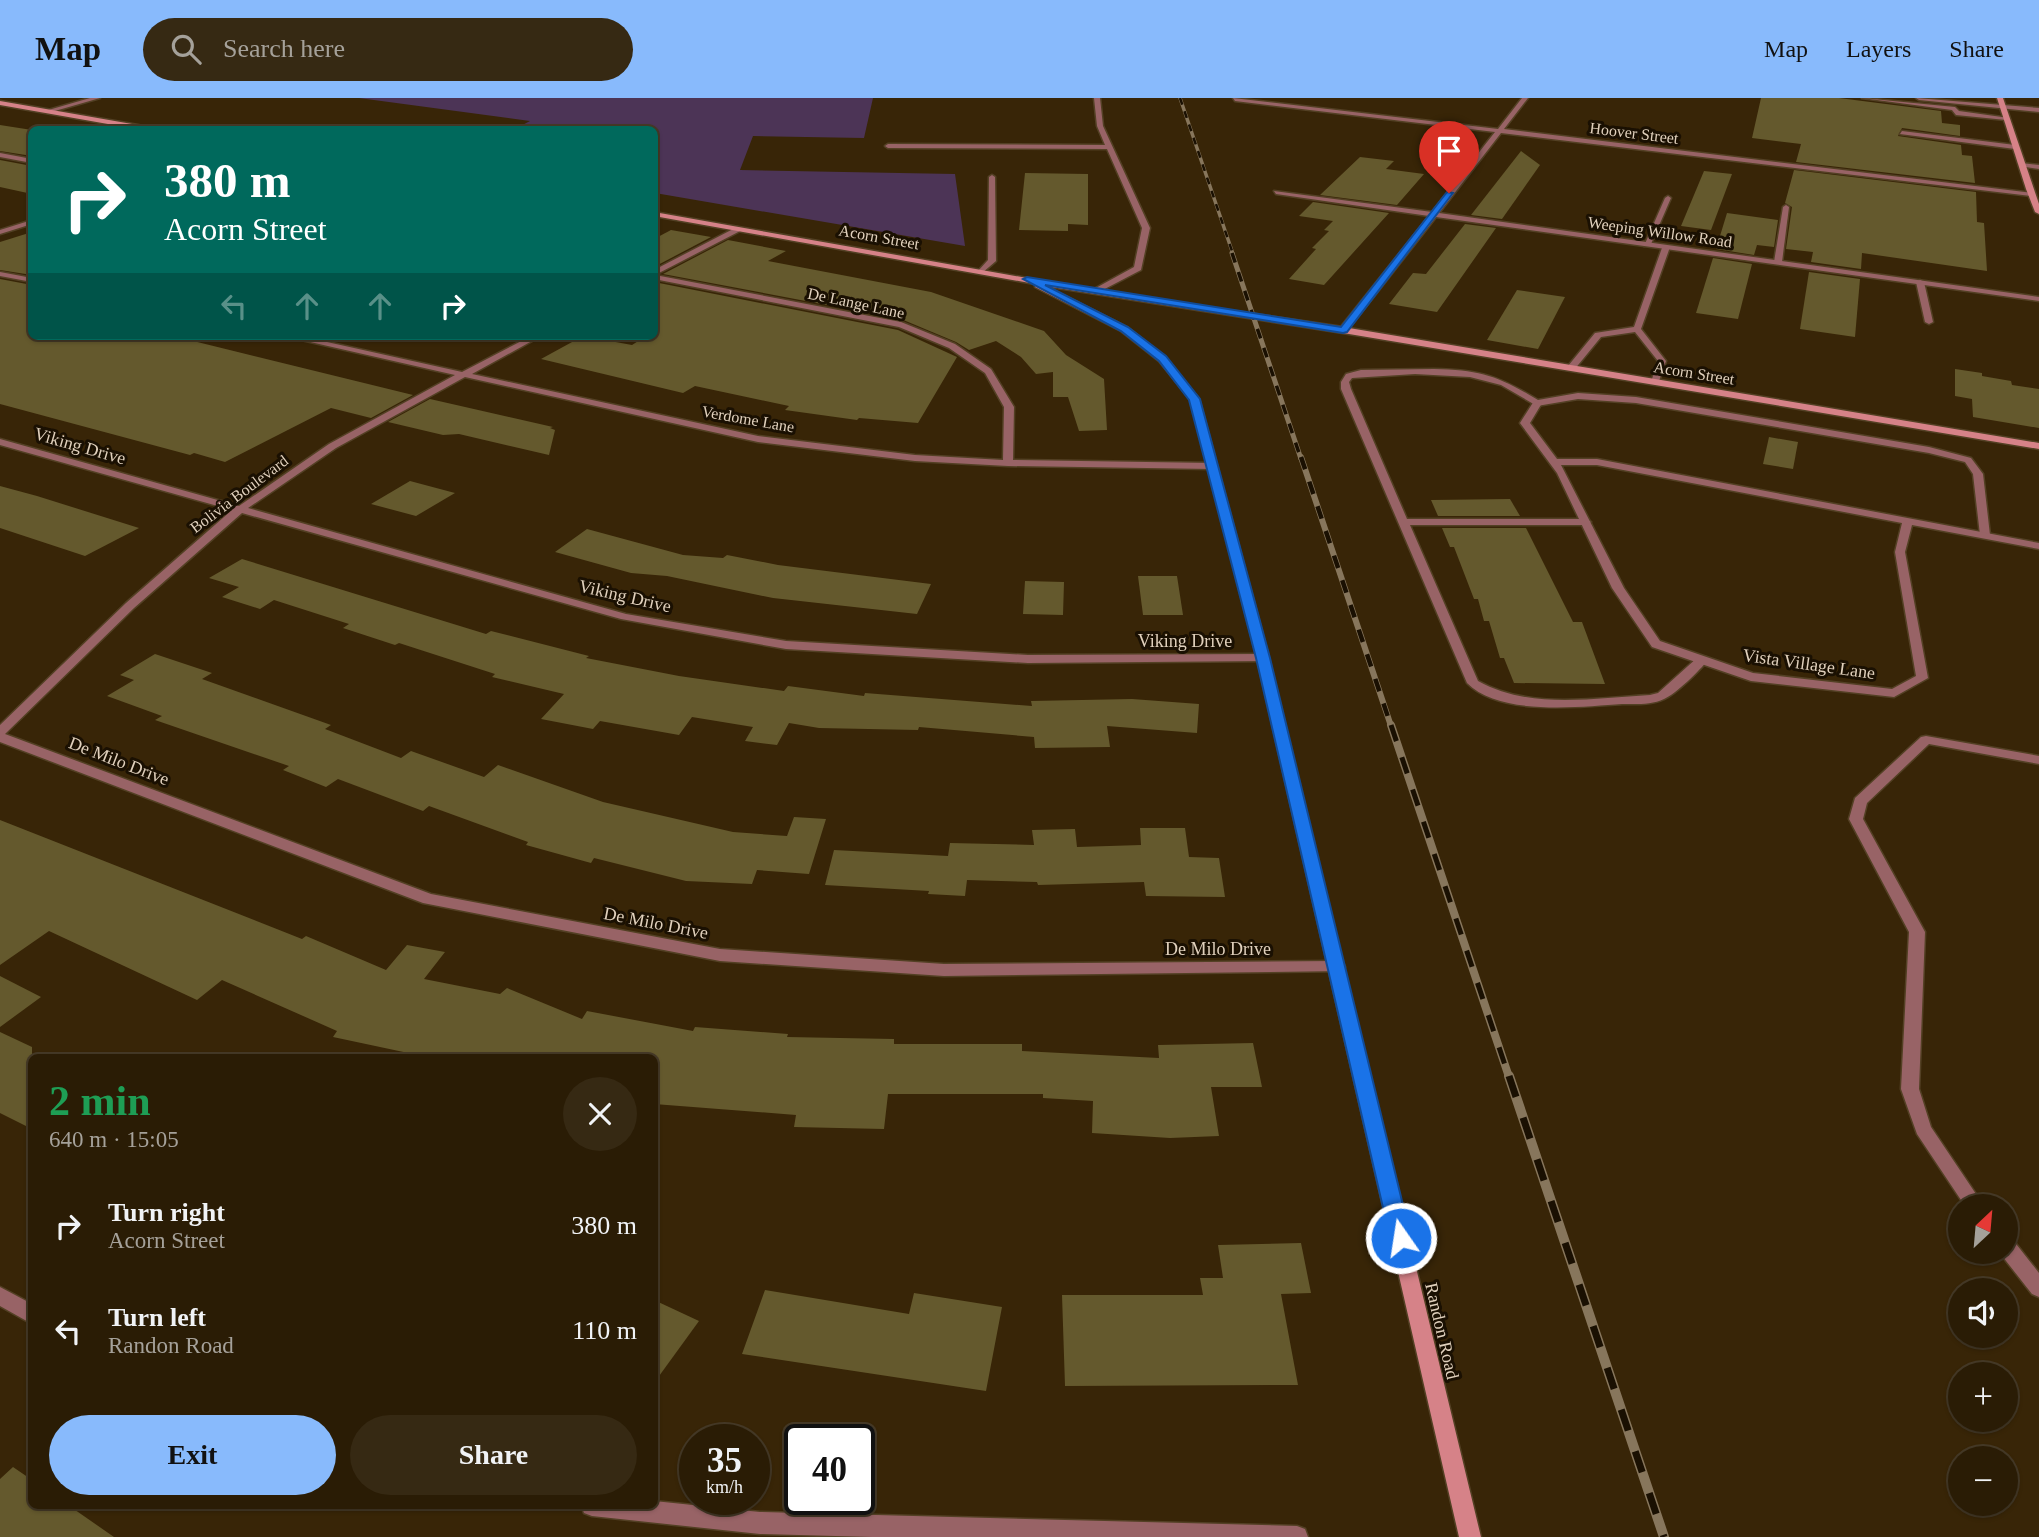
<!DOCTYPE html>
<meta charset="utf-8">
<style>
body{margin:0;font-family:"Times New Roman",serif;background:#362913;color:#f1f3f6;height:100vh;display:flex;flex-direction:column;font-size:26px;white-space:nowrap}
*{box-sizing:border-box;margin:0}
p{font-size:23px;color:#a5a19a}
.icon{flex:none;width:38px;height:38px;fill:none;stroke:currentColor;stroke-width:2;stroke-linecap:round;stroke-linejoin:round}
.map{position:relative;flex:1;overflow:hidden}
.sheet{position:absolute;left:28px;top:956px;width:630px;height:455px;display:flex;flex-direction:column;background:#2a1c05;border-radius:10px;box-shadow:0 2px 5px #0004,0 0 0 2px #463a27}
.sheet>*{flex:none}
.banner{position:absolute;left:28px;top:28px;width:630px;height:214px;border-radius:10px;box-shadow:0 2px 5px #0004,0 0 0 2px #463a27;background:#00695c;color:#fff;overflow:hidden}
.needle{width:46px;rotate:26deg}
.controls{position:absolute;left:1948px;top:1096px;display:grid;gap:14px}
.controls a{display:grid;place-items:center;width:70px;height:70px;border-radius:50%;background:#2a1c05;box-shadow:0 2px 5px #0004,0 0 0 2px #463a27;font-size:35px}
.speed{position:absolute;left:679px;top:1326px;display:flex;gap:14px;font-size:35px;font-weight:700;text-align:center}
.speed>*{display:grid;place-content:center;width:91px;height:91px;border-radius:50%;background:#2a1c05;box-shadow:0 2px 5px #0004,0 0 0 2px #463a27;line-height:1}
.speed small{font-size:18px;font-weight:400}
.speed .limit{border:4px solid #111;border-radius:10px;background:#fff;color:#111}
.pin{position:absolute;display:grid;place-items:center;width:60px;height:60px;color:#fff;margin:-72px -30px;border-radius:50% 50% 50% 0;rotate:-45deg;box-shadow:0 0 7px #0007}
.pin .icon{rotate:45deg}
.me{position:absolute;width:77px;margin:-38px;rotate:347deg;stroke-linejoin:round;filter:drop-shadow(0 0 5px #0008)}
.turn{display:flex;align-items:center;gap:24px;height:147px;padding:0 21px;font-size:32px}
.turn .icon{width:91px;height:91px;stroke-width:2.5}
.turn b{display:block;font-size:49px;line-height:60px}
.lanes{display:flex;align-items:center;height:66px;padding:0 21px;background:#0003;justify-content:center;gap:35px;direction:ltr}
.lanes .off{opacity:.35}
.round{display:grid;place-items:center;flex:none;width:74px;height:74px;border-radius:37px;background:#362913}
.overview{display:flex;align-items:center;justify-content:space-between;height:119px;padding:0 21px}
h1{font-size:42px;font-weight:700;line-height:52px;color:#1e9e55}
.cta{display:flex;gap:14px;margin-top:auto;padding:14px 21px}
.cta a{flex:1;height:80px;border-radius:42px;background:#88bafc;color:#111;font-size:28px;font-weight:700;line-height:80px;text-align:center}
.cta a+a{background:#362913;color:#f1f3f6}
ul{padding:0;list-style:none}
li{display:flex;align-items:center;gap:21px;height:105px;padding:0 21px}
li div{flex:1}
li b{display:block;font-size:26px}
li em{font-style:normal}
header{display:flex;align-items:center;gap:42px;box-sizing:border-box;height:98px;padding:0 35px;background:#88bafc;color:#111}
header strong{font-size:33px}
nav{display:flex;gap:38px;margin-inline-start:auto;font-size:24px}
.search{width:490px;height:63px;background:#362913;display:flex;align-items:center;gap:18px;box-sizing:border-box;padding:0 24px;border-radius:38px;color:#a5a19a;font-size:26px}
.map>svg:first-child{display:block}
.green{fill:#4c3456}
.building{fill:#64592d}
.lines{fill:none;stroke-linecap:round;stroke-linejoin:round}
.lane-casing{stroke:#534024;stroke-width:3}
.street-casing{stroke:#534024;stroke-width:3}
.secondary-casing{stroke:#534024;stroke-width:3}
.lane{fill:#986366;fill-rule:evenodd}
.street{fill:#986366;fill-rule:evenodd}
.secondary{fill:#d68288;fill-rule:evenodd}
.rail-far4-casing{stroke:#87765c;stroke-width:3.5}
.rail-far3-casing{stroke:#87765c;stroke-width:5}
.rail-far2-casing{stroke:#87765c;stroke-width:6}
.rail-far1-casing{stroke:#87765c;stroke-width:8}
.rail-casing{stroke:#87765c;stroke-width:10}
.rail-far4{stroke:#1a1002;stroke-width:2.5;stroke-dasharray:7;stroke-linecap:butt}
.rail-far3{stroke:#1a1002;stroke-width:3.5;stroke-dasharray:10;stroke-linecap:butt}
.rail-far2{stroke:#1a1002;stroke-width:4.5;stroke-dasharray:13;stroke-linecap:butt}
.rail-far1{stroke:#1a1002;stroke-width:5;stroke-dasharray:17;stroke-linecap:butt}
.rail{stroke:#1a1002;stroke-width:7;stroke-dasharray:22;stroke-linecap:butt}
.route{fill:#1a73e8;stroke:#114b97;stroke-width:2}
.labels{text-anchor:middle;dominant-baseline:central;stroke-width:6;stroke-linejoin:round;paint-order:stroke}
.far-street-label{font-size:16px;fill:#e0d0bc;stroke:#1a1002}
.street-label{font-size:18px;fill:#e0d0bc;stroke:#1a1002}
</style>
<header>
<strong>Map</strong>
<div class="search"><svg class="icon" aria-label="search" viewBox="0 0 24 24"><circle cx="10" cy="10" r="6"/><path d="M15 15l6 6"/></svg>Search here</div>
<nav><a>Map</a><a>Layers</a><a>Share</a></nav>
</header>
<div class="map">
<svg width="2039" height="1439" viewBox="0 0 2039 1439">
<rect width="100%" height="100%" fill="#382507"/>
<polygon class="green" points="359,0 873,0 864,40 753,38 740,72 955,76 965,148 655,95 654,32 515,31 530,23"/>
<g class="building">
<polygon points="1761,0 1839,0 1941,13 1942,25 1960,27 1960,38 1902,30 1898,38 1961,47 1962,57 1972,58 1975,85 1796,64 1801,46 1752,40"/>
<polygon points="0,27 32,32 32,58 0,53"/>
<polygon points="1521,53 1540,67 1502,121 1471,117"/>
<polygon points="1360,59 1394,63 1386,71 1424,76 1397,107 1320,97"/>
<polygon points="0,62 32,68 32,96 0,89"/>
<polygon points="1794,72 1976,94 1977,124 1984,125 1987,173 1862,155 1861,171 1811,164 1813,154 1786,151 1792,109 1785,105"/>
<polygon points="1704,73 1732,76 1711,132 1681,128"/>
<polygon points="1025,75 1088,76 1088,127 1068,126 1068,133 1019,132"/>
<polygon points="1313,104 1389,115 1324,187 1289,181 1316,151 1312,150 1329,133 1324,132 1333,123 1299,118"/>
<polygon points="1727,115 1778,122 1774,149 1757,147 1754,157 1716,151"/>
<polygon points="1465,126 1496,130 1437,214 1389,206 1413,175 1426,176"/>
<polygon points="671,132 711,139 654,169 654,141"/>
<polygon points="32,134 32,177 0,172 0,144"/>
<polygon points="728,142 786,153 768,163 931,194 1044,233 1066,257 1104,281 1107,332 1079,333 1068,299 1053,299 1053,274 1036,276 1021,259 996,243 969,252 956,244 901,221 663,176"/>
<polygon points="1713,160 1752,166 1738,221 1696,215"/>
<polygon points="1809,174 1860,181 1855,239 1800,231"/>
<polygon points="0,181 32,187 32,238 173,238 413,297 371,320 331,310 225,364 194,355 190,357 0,306"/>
<polygon points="654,184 898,232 957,259 918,325 859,320 857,322 785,312 789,308 695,288 683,295 541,261 583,238 632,247 646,238 654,238"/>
<polygon points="1517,192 1565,199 1538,251 1487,242"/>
<polygon points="1955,271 1982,275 1982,278 2011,283 2012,287 2039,291 2039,330 1973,319 1972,301 1955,298"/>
<polygon points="430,301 553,329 550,330 555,332 549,357 459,336 443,337 388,324"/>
<polygon points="1769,339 1798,344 1793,371 1763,366"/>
<polygon points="410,383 455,395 416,418 371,406"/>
<polygon points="0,388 37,398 139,430 85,458 0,430"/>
<polygon points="1510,401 1520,418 1438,418 1431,402"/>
<polygon points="1442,430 1526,430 1573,524 1582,524 1605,586 1514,585 1504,560 1500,560 1489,523 1484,523 1478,501 1474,501 1454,449 1450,449"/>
<polygon points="587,431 683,457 723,460 727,457 778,467 931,486 917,516 773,500 667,478 631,475 555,454"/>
<polygon points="242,461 486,536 491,533 589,558 586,560 679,578 784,593 788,588 864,598 865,595 1032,608 1031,603 1132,601 1199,606 1197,635 1107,628 1110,649 1035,650 1034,639 919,629 918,632 819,630 789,625 777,647 745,643 753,629 692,619 679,637 600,623 593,631 541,621 564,596 492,579 495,576 399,545 395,547 343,530 349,526 274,502 260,511 222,499 239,489 209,480"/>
<polygon points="1138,478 1177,478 1183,517 1143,517"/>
<polygon points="1025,483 1064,484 1063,517 1023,516"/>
<polygon points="155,556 212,575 202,581 331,627 325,631 401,660 411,653 484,679 498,667 603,704 733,734 787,738 794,719 826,721 809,776 757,772 752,786 686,783 594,760 591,765 526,747 528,744 429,708 423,713 338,681 326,689 283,672 289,668 155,622 162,618 107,598 134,582 120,577"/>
<polygon points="0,722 302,841 306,838 386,872 407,847 445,854 424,881 500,896 507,890 582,921 587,913 693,933 695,929 788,936 787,939 894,941 894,946 1022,946 1022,953 1159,960 1158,947 1253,945 1262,989 1211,989 1219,1038 1170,1040 1092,1035 1093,1003 1043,1000 1043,996 888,996 884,1031 794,1029 796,1017 654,1006 654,959 427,959 333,939 337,933 222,882 197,902 49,833 0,867"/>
<polygon points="1140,730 1185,730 1189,759 1219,760 1225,799 1146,798 1144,784 1038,787 1037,784 967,782 965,798 928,796 929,793 825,787 834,752 948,758 950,745 1034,747 1032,732 1075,731 1077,749 1141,747"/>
<polygon points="0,878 41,899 0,929"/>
<polygon points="0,934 32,949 32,1031 0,1015"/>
<polygon points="1301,1145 1311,1195 1281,1196 1298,1287 1065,1288 1062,1197 1203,1197 1200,1180 1223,1180 1218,1147"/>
<polygon points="765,1192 909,1216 914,1195 1002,1209 986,1293 742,1256"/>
<polygon points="654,1202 699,1223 654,1285"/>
<polygon points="13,1369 32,1382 32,1407 68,1407 114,1439 0,1439 0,1381"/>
</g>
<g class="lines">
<defs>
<g id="lane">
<polygon points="1094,0 1100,0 1103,28 1150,130 1141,172 1097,195 1094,195 1094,191 1134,169 1142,130 1107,51 888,50 885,48 888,46 1105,47 1097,28"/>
<polygon points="1862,0 1955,9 1959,13 2009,20 2006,22 1956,17 1952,12"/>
<polygon points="1902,33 2015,47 2018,49 2015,51 1900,36"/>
<polygon points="2021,65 2039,67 2039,71 2019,68"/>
<polygon points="992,77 995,79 996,163 982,175 978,173 988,162 989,79"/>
<polygon points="1668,98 1671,100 1651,146 1644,148 1665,100"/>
<polygon points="1786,107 1789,109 1782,164 1778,166 1774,164 1783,109"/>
<polygon points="1663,147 1670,149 1641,231 1666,263 1658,286 1651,284 1658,263 1635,234 1601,239 1574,272 1568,272 1568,268 1595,235 1634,229"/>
<polygon points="1920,182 1924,184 1933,224 1929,226 1925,224 1916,184"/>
<path d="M 1434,271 C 1481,272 1498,278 1538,302 L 1578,295 L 1636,299 L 1929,349 L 1971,360 L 1983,376 L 1990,437 L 1985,440 L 1980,437 L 1973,376 L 1965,364 L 1929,355 L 1636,305 L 1578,301 L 1537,308 L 1501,287 L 1470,279 L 1415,276 L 1352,280 L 1349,284 L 1351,291 L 1407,421 L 1586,421 L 1591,424 L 1586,427 L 1410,427 L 1478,583 C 1530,612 1593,600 1650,597 L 1658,595 L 1698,559 L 1706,559 L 1708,562 C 1700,572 1676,596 1664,601 C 1652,607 1636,606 1622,606 C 1579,609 1499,618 1467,585 L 1341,291 L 1341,284 L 1346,276 L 1361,272 Z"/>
<polygon points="1926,638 2039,658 2039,666 1929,646 1867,705 1863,721 1925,834 1919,991 1931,1029 1984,1108 1965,1108 1917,1036 1901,991 1909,834 1849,721 1855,700 1921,639"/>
<polygon points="2006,1140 2013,1142 2039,1175 2039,1199 2032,1196 1999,1154 2006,1153"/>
</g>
<g id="street">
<polygon points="90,0 100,0 48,15 45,13"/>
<polygon points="1233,0 1498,31 1522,0 1528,0 1504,31 2033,95 2031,98 1501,35 1439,115 2039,199 2039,203 1436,119 1346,234 1340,234 1340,230 1429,118 1276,96 1274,93 1432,114 1495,34 1235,3"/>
<polygon points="1916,0 2039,10 2039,14 1919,2"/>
<polygon points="0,55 32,61 32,65 0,59"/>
<polygon points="32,122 32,126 0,136 0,132"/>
<polygon points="737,129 744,131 655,177 901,224 955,246 991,271 1014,309 1013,362 1212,365 1217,368 1212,371 1008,368 915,363 758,344 465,279 336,350 248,410 626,516 786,543 1028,557 1263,556 1267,557 1269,560 1267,563 1028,565 786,551 621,521 242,415 134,510 5,636 431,796 720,851 944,866 1337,863 1343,865 1345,869 1343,873 944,878 720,863 423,805 0,644 0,627 126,505 232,412 0,347 0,341 239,408 329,346 455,277 284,238 300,238 462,274 531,238 541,238 472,276 758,338 915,357 1003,362 1004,309 985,275 949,250 899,229 654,181 654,172"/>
<polygon points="0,174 32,180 32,184 0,178"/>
<path d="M 1534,303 L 1542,305 L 1530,325 L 1557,361 L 1597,361 L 2039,445 L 2039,451 L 1912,427 L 1905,454 L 1928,580 L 1894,599 L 1751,583 L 1652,549 L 1612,490 L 1557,375 L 1520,325 ZM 1561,367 L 1597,367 L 1902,425 L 1895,454 L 1916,578 L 1892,591 L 1753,575 L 1660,543 L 1624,490 Z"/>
<polygon points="0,1189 32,1206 32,1226 0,1208"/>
<polygon points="654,1403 760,1414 1297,1428 1305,1431 1308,1439 872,1439 760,1436 592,1418 584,1415 581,1407 654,1407"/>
</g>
<g id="secondary">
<polygon points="1997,0 2003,0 2039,106 2039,116 2035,114 2026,91"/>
<polygon points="0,3 155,30 158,32 142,32 0,7"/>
<polygon points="654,114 1117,196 1343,229 2039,345 2039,351 1343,235 1045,188 1127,229 1165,259 1199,301 1269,560 1481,1439 1459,1439 1257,560 1190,301 1159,263 1121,233 1035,189 1035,186 654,118"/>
</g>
</defs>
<use href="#lane" class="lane-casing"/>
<use href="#street" class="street-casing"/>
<use href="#secondary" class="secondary-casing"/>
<use href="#lane" class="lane"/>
<use href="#street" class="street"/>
<use href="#secondary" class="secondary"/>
<defs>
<polyline id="rail-far4" points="1180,0 1233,156"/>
<polyline id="rail-far3" points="1232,155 1301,361"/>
<polyline id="rail-far2" points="1301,359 1391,628"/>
<polyline id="rail-far1" points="1391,627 1509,979"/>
<polyline id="rail" points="1509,978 1664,1439"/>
</defs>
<use href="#rail-far4" class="rail-far4-casing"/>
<use href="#rail-far3" class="rail-far3-casing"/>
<use href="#rail-far2" class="rail-far2-casing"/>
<use href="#rail-far1" class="rail-far1-casing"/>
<use href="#rail" class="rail-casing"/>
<use href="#rail-far4" class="rail-far4"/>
<use href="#rail-far3" class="rail-far3"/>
<use href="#rail-far2" class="rail-far2"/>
<use href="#rail-far1" class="rail-far1"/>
<use href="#rail" class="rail"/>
</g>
<polygon class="route" points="1447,94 1453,95 1347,234 1343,235 1045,187 1128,229 1166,258 1200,301 1270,560 1411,1140 1408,1147 1401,1150 1393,1147 1390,1140 1256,560 1189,302 1159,263 1121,233 1023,181 1027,179 1341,229"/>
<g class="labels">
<g class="far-street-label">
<text transform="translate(1634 35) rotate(7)">Hoover Street</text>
<text transform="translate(1660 134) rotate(8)">Weeping Willow Road</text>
<text transform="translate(879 139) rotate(10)">Acorn Street</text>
<text transform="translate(856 205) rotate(12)">De Lange Lane</text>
<text transform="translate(1694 275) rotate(9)">Acorn Street</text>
<text transform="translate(748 321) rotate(10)">Verdome Lane</text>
<text transform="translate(239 396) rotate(-37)">Bolivia Boulevard</text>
</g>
<g class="street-label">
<text transform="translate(80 348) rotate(16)">Viking Drive</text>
<text transform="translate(625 498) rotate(13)">Viking Drive</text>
<text x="1185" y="543">Viking Drive</text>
<text transform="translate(1809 566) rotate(8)">Vista Village Lane</text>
<text transform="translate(119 663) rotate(21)">De Milo Drive</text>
<text transform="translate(656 825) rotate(11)">De Milo Drive</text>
<text x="1218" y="851">De Milo Drive</text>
<text transform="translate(1442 1233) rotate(77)">Randon Road</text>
</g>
</g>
</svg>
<div class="controls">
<a><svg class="needle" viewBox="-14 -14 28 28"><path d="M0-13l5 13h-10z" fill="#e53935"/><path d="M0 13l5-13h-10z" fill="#a5a19a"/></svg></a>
<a><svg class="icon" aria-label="sound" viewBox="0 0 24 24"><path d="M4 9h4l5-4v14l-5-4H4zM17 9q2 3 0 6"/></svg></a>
<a>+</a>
<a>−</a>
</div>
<div class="speed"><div>35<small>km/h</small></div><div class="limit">40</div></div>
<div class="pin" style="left:1449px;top:95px;background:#d93025"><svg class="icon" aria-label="arrive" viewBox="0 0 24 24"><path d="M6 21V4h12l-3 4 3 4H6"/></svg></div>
<svg class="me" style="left:1401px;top:1140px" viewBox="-20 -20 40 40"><circle r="17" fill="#1a73e8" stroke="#fff" stroke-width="3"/><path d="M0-11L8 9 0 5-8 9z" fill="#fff"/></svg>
<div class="banner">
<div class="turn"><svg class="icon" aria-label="right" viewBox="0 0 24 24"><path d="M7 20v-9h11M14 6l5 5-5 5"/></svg><div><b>380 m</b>Acorn Street</div></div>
<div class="lanes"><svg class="icon off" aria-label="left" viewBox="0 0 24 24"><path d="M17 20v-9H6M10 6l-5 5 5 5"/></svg><svg class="icon off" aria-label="ahead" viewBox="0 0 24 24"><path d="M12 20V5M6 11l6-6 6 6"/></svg><svg class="icon off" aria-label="ahead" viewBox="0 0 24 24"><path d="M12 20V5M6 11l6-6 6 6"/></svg><svg class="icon" aria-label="right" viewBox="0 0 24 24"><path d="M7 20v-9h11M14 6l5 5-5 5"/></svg></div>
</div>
<section class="sheet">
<div class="overview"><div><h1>2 min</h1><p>640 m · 15:05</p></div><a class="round"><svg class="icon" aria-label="close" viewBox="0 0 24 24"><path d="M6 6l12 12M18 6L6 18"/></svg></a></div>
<ul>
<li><svg class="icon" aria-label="right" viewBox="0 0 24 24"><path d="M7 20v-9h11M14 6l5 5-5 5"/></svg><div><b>Turn right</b><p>Acorn Street</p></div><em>380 m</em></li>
<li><svg class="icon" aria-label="left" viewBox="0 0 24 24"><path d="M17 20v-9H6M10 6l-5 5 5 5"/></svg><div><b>Turn left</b><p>Randon Road</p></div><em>110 m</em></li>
</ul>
<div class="cta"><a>Exit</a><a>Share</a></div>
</section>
</div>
